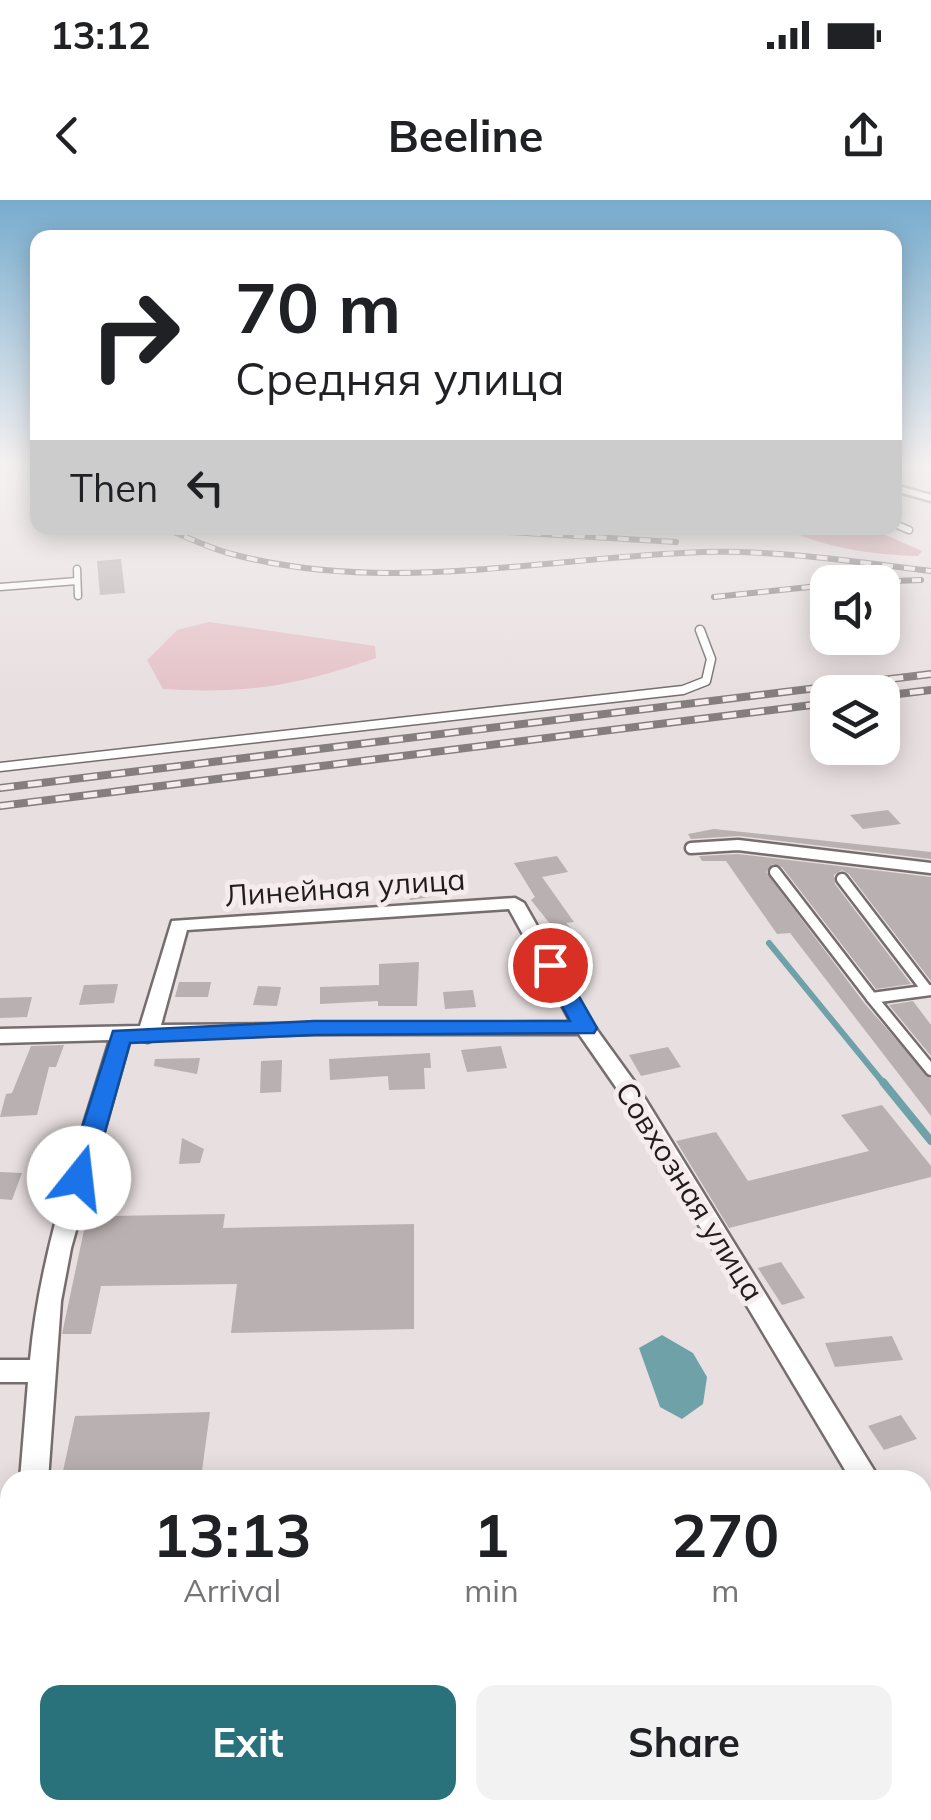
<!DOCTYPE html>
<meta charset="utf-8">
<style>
body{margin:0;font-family:Mulish,sans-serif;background:#f2f2f2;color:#202124;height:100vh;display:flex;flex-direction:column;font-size:38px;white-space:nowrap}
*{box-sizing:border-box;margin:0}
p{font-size:32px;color:#757577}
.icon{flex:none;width:55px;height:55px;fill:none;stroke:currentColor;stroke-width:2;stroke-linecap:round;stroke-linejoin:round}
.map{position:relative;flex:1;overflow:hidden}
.sheet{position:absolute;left:0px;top:1270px;width:932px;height:350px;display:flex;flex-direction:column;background:#fff;border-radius:30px 30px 0 0;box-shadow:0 5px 25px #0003}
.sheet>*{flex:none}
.top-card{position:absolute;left:30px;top:30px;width:872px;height:305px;border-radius:20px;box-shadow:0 5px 25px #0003;background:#fff;color:#202124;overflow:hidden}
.controls{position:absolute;left:810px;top:365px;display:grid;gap:20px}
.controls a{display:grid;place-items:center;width:90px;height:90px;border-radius:20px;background:#fff;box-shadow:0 5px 25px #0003;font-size:50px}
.pin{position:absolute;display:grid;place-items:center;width:85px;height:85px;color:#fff;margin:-42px;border:5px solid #fff;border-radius:50%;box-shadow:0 2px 10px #0007}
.me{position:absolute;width:110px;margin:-55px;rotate:16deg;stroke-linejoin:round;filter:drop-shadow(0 0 8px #0008)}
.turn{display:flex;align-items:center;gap:35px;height:210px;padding:0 40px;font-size:45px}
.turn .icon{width:130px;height:130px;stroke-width:2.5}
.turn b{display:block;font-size:70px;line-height:85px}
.then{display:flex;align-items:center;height:95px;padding:0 40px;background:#0003;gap:20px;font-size:38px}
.eta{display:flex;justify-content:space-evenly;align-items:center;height:170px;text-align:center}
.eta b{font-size:60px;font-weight:700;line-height:70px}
.button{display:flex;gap:20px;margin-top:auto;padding:20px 40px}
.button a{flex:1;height:115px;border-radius:20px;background:#29727b;color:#fff;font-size:40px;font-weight:700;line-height:115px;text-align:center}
.button a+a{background:#f2f2f2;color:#202124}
.status{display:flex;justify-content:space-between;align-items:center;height:70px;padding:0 50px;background:#fff;direction:ltr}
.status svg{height:28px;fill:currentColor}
header{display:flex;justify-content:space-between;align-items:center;height:130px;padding:0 40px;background:#fff;font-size:45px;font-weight:700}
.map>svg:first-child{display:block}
.green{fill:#e5c3c8}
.forest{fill:#d3a5ab}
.water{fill:#6ea1a8}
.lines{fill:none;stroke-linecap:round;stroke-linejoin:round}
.stream-far1{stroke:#6ea1a8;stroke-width:6}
.stream{stroke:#6ea1a8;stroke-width:8}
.building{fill:#b9b0b1}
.service-far3-casing{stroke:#756d6e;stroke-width:9}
.service-far2-casing{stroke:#756d6e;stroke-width:11}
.service-far1-casing{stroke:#756d6e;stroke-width:15}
.service-casing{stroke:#756d6e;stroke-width:20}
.minor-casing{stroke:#756d6e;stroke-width:5}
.secondary-casing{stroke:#756d6e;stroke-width:5}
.path{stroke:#9f9798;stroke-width:2.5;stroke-dasharray:2.5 5;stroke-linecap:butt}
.service-far3{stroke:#fff;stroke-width:6}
.service-far2{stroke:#fff;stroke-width:8}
.service-far1{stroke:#fff;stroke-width:10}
.service{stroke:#fff;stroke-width:15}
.minor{fill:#fff;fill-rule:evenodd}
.secondary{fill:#fff;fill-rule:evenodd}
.rail-far1-casing{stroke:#847e7f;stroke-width:6}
.rail-casing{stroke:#847e7f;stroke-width:8}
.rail-far1{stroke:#f6eced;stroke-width:4;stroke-dasharray:11;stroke-linecap:butt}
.rail{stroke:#f6eced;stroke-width:5;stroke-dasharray:14;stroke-linecap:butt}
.route{fill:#1a73e8;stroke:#114b97;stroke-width:2.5}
.labels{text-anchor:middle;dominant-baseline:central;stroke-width:10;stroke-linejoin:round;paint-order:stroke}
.street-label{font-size:30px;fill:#211d1e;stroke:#f6eced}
</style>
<div class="status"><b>13:12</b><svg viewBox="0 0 49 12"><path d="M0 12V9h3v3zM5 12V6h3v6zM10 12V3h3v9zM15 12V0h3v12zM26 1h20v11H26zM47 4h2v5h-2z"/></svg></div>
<header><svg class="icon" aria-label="back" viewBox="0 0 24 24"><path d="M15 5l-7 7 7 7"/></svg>Beeline<svg class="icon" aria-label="share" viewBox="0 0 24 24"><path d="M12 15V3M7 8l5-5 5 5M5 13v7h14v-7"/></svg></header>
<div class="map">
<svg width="931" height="1620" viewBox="0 0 931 1620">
<rect width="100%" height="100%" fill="#e8dfe0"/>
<path class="green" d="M 209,422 L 375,446 L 376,458 C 296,486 247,494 163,489 L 147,460 L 177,430 Z"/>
<path class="forest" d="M 784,328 L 870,328 L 922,351 L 918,356 C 874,355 824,348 784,328 Z"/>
<polygon class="water" points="662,1135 693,1153 707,1177 703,1204 682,1219 660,1207 639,1148"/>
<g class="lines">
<polyline class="stream-far1" points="769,743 885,885"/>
<polyline class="stream" points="883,882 931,941"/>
</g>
<g class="building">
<polygon points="121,359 125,393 100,395 97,361"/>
<polygon points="888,610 901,624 863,629 850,615"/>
<polygon points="714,629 931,652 931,659 739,636 691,639 688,634"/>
<polygon points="738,654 931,677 931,781 849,674 842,670 834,675 835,684 911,784 876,789 782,667 773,664 766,672 865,804 931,879 931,916 790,733 777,734 726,661 702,661 699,656"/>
<polygon points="557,656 568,672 542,677 574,722 566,723 586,744 570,749 531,700 535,697 514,663"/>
<polygon points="429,680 438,696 410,700 402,684"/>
<polygon points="419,762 417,806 378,806 378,801 320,804 320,787 379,785 379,764"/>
<polygon points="179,782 211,782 208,797 175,797"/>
<polygon points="118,784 114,803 79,805 84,785"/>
<polygon points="258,786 281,787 277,806 253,805"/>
<polygon points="473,790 476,807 445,809 443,792"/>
<polygon points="32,797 27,817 0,818 0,798"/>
<polygon points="913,801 931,825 931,856 889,805"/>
<polygon points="64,845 56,867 49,867 37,915 0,917 6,894 12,893 31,846"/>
<polygon points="501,846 507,868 467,872 461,850"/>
<polygon points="668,847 681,867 641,876 629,855"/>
<polygon points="430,853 431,868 424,868 425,889 389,890 388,876 330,880 329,859"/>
<polygon points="200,858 197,874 154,866 155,859"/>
<polygon points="282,860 281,892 260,893 261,861"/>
<polygon points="882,905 931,966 931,977 729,1028 676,941 716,932 748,981 869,951 841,915"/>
<polygon points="182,938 204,949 200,963 179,964"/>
<polygon points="105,967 123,967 109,1016 225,1014 223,1028 414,1024 414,1129 231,1133 237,1084 101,1086 91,1134 62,1134 87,1016 92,1016"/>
<polygon points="0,972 22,973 12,1000 0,999"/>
<polygon points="781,1062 805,1098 782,1105 758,1068"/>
<polygon points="892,1136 903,1160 835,1167 825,1143"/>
<polygon points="210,1212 201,1278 61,1280 75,1216"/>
<polygon points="901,1215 917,1239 884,1250 868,1226"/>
</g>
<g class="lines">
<defs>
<g id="service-far3">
<polyline points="895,324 909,330"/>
<polyline points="77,369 78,396"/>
<polyline points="0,387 77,381"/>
</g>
<polyline id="service-far2" points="0,567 683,490 706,481 711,459 700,430"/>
<g id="service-far1">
<polyline points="691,648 738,645 931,668"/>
<polyline points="775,672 872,798"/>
<polyline points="842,679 927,790"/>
<polyline points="931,790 872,798 931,870"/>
</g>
<polyline id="service" points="322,1610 322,1620"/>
<g id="minor">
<polygon points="895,285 931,295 931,301 895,291"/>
<path d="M 515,698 L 524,703 L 594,826 L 636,884 L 880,1280 L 851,1280 L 620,893 L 579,834 L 314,834 L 156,839 L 148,842 L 130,839 L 71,1048 L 61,1101 L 48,1280 L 20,1280 L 28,1182 L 0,1182 L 0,1160 L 30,1160 C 40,1050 78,946 110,840 L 0,843 L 0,829 L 140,826 L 172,721 ZM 509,709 L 571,822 L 161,825 L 187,730 Z"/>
<polygon points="922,1374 931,1377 931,1418 922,1415"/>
<polygon points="10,1387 10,1454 0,1458 0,1391"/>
</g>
<g id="secondary">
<polygon points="931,1498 931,1546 922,1549 922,1500"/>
<polygon points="922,1556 931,1560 931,1620 843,1620 848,1610 922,1610"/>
<polygon points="532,1610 635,1610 631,1620 527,1620"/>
</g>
</defs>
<use href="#service-far3" class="service-far3-casing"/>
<use href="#service-far2" class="service-far2-casing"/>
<use href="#service-far1" class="service-far1-casing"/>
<use href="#service" class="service-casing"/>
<use href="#minor" class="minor-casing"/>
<use href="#secondary" class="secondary-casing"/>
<polyline class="path" points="0,266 18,264"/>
<use href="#service-far3" class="service-far3"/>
<use href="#service-far2" class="service-far2"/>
<use href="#service-far1" class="service-far1"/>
<use href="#service" class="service"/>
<use href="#minor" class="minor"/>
<use href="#secondary" class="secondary"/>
<defs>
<g id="rail-far1">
<path d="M 164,328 C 185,336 206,347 228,353 C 383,396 546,357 704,352 C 780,350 856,362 931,371"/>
<polyline points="442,328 676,342"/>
<polyline points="868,382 921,380"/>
<polyline points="714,397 828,385"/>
</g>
<g id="rail">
<polyline points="882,496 931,490"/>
<polyline points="0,588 931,474"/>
<polyline points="0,606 828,503"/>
</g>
</defs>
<use href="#rail-far1" class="rail-far1-casing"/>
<use href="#rail" class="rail-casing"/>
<use href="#rail-far1" class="rail-far1"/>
<use href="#rail" class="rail"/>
</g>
<linearGradient id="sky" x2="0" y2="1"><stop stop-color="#77acce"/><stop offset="0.54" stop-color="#f5f1f1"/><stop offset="1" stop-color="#f5f1f1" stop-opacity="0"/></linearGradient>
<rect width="931" height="491" fill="url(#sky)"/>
<polygon class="route" points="550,759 561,765 597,828 594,833 314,835 130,843 92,978 79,987 66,978 113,831 314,821 570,821 540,765"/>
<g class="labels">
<g class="street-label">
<text transform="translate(345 687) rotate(-4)">Линейная улица</text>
<text transform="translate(690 991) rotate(58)">Совхозная улица</text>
</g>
</g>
</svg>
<div class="controls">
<a><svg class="icon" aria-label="sound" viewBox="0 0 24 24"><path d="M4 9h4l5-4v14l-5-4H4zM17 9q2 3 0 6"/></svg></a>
<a><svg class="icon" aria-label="layers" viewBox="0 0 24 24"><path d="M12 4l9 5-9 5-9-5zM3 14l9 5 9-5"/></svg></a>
</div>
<div class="pin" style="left:550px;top:765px;background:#d93025"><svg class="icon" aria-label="arrive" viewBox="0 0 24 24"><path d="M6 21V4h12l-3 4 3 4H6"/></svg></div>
<svg class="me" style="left:79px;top:978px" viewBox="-20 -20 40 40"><circle r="19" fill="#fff"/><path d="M0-13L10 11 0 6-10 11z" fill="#1a73e8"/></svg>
<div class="top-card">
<div class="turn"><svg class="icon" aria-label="right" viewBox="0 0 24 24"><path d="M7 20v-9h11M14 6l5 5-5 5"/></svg><div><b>70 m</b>Средняя улица</div></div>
<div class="then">Then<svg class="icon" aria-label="left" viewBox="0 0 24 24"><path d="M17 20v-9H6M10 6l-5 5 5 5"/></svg></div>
</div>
<section class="sheet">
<div class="eta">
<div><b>13:13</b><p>Arrival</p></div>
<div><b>1</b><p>min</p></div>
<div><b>270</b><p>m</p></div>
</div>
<div class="button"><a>Exit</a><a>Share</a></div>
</section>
</div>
